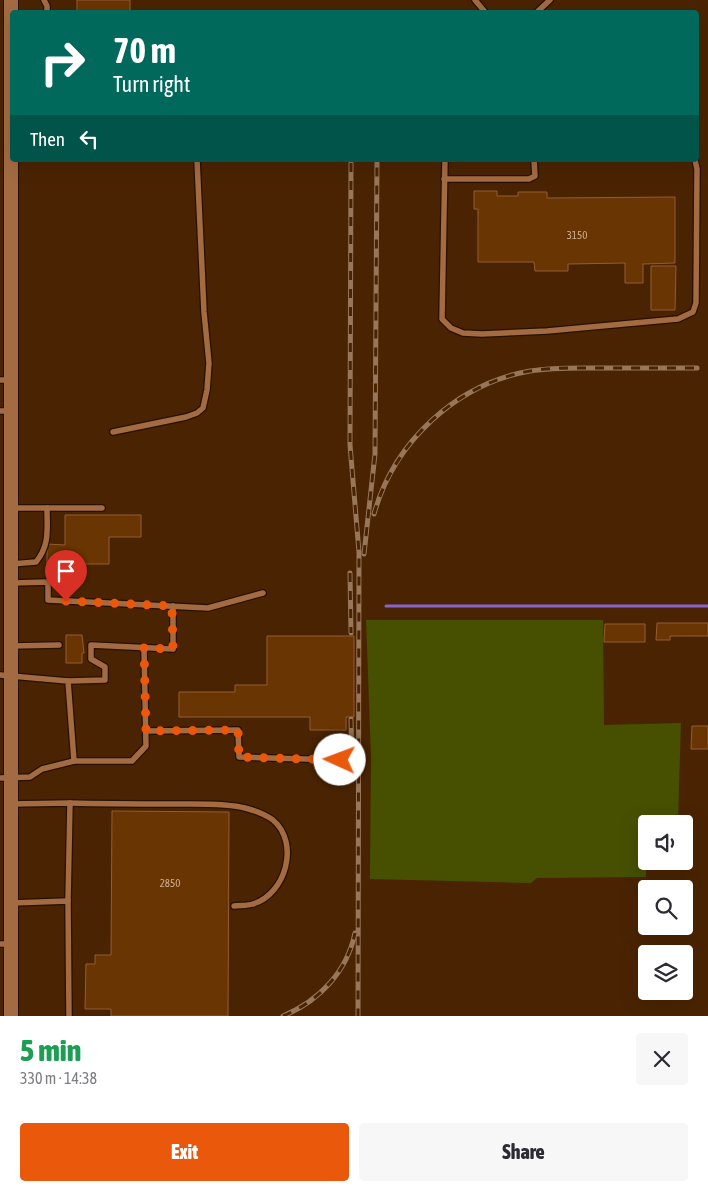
<!DOCTYPE html>
<meta charset="utf-8">
<style>
body{margin:0;font-family:"Asap Condensed",sans-serif;background:#f7f7f7;color:#2b2b33;height:100vh;display:flex;flex-direction:column;font-size:19px;white-space:nowrap}
*{box-sizing:border-box;margin:0}
p{font-size:16px;color:#7c7c81}
.icon{flex:none;width:28px;height:28px;fill:none;stroke:currentColor;stroke-width:2;stroke-linecap:round;stroke-linejoin:round}
.map{position:relative;height:1016px;overflow:hidden}
.side{display:flex;flex-direction:column;background:#fff;flex:1}
.side>*{flex:none}
.guide{position:absolute;left:10px;top:10px;width:689px;height:152px;border-radius:5px;box-shadow:0 5px 20px #0002;background:#00695c;color:#fff;overflow:hidden}
.controls{position:absolute;left:638px;top:815px;display:grid;gap:10px}
.controls a{display:grid;place-items:center;width:55px;height:55px;border-radius:5px;background:#fff;box-shadow:0 5px 20px #0002;font-size:25px}
.pin{position:absolute;display:grid;place-items:center;width:42px;height:42px;color:#fff;margin:-51px -21px;border-radius:50% 50% 50% 0;rotate:-45deg;box-shadow:0 0 5px #0007}
.pin .icon{rotate:45deg}
.me{position:absolute;width:55px;margin:-28px;rotate:272deg;stroke-linejoin:round;filter:drop-shadow(0 0 4px #0008)}
.turn{display:flex;align-items:center;gap:18px;height:105px;padding:0 20px;font-size:22px}
.turn .icon{width:65px;height:65px;stroke-width:2.5}
.turn b{display:block;font-size:35px;line-height:42px}
.then{display:flex;align-items:center;height:48px;padding:0 20px;background:#0003;gap:10px;font-size:19px}
.round{display:grid;place-items:center;flex:none;width:52px;height:52px;border-radius:5px;background:#f7f7f7}
.head{display:flex;align-items:center;justify-content:space-between;height:85px;padding:0 20px}
h1{font-size:30px;font-weight:800;line-height:38px;color:#1e9e55}
.cta{display:flex;gap:10px;margin-top:auto;padding:10px 20px}
.cta a{flex:1;height:58px;border-radius:5px;background:#ea580c;color:#fff;font-size:20px;font-weight:800;line-height:58px;text-align:center}
.cta a+a{background:#f7f7f7;color:#2b2b33}
.map>svg:first-child{display:block}
.green{fill:#474f00}
.lines{fill:none;stroke-linecap:round;stroke-linejoin:round}
.stream{stroke:#8664cd;stroke-width:3}
.building{fill:#693502;stroke:#935d34}
.service-casing{stroke:#290f00;stroke-width:8}
.tertiary-casing{stroke:#290f00;stroke-width:16}
.service{stroke:#a36b42;stroke-width:5.5}
.tertiary{stroke:#a36b42;stroke-width:14}
.rail-casing{stroke:#98765a;stroke-width:5}
.rail{stroke:#4a2402;stroke-width:3;stroke-dasharray:9;stroke-linecap:butt}
.route{stroke:#ea580c;stroke-width:9;stroke-dasharray:0 16.2}
.labels{text-anchor:middle;dominant-baseline:central;stroke-width:4.5;stroke-linejoin:round;paint-order:stroke}
.number-label{font-size:11px;fill:#d0ac90}
</style>
<div class="map">
<svg width="708" height="1016" viewBox="0 0 708 1016">
<rect width="100%" height="100%" fill="#4a2402"/>
<polygon class="green" points="366,620 603,620 604,725 681,723 678,821 651,818 650,824 646,824 646,877 537,878 531,883 370,879 371,757"/>
<g class="lines">
<polyline class="stream" points="386,606 708,606"/>
</g>
<g class="building">
<rect x="77" y="0" width="53" height="12"/>
<polygon points="474,191 497,191 497,196 518,196 518,192 547,192 547,198 675,197 675,263 643,264 643,283 625,283 625,263 568,264 568,271 535,271 534,262 478,262 478,209 474,209"/>
<polygon points="651,266 676,266 675,310 651,310"/>
<polygon points="65,515 141,515 141,537 109,537 109,564 47,564 47,544 65,545"/>
<polygon points="657,623 708,623 708,636 670,636 670,640 656,640"/>
<polygon points="605,624 645,624 645,642 604,642"/>
<polygon points="66,635 82,635 84,653 82,653 82,663 66,663"/>
<polygon points="267,636 354,636 354,717 346,717 346,730 310,730 310,717 179,717 179,692 235,692 235,685 267,685"/>
<polygon points="692,726 708,726 708,749 691,749"/>
<polygon points="112,811 229,812 228,1016 111,1016 111,1009 85,1009 86,964 95,964 95,955 111,955"/>
</g>
<g class="lines">
<defs>
<g id="service">
<polyline points="44,0 47,6 47,12"/>
<polyline points="475,0 485,12"/>
<polyline points="537,12 550,0"/>
<polyline points="445,160 442,319 451,328 463,333 482,334 547,331 678,319 693,312 696,303 697,169 695,160"/>
<polyline points="444,179 529,179 535,176 534,160"/>
<polyline points="0,380 11,380"/>
<polyline points="0,411 11,411"/>
<polyline points="113,432 186,417 197,413 203,408 207,390 209,363 204,312 197,160"/>
<polyline points="11,508 102,508"/>
<path d="M 11,564 L 36,562 C 50,545 47,529 47,508"/>
<polyline points="11,583 48,582 48,600 208,608 263,593"/>
<polyline points="11,646 59,645"/>
<polyline points="0,675 68,681 74,761 42,769 30,777 0,778"/>
<polyline points="68,681 105,680 105,667 91,659 91,645 173,649 173,606"/>
<polyline points="146,731 238,730 239,757 340,760"/>
<polyline points="74,761 132,761 146,746 144,648"/>
<path d="M 70,803 C 105,804 141,804 176,804 C 195,804 228,803 245,808 C 253,810 266,815 273,820 C 300,843 286,894 253,904 C 247,906 240,905 234,906"/>
<polyline points="11,804 70,803 68,901"/>
<polyline points="12,903 68,901 69,1016"/>
<polyline points="0,944 11,944"/>
</g>
<polyline id="tertiary" points="11,0 11,1016"/>
</defs>
<use href="#service" class="service-casing"/>
<use href="#tertiary" class="tertiary-casing"/>
<use href="#service" class="service"/>
<use href="#tertiary" class="tertiary"/>
<defs>
<g id="rail">
<polyline points="351,163 350,445 359,552 358,1016"/>
<path d="M 374,514 C 394,442 456,384 530,371 C 554,367 578,368 602,368 C 634,368 665,368 697,368"/>
<polyline points="364,554 375,454 377,162"/>
<polyline points="350,573 351,633"/>
<polyline points="351,719 352,767"/>
<path d="M 283,1016 C 319,1001 347,972 355,933"/>
</g>
</defs>
<use href="#rail" class="rail-casing"/>
<use href="#rail" class="rail"/>
</g>
<g class="lines">
<polyline class="route" points="66,601 172,606 173,649 144,648 146,731 238,730 239,757 340,760"/>
</g>
<g class="labels">
<g class="number-label">
<text x="577" y="235">3150</text>
<text x="170" y="883">2850</text>
</g>
</g>
</svg>
<div class="controls">
<a><svg class="icon" aria-label="sound" viewBox="0 0 24 24"><path d="M4 9h4l5-4v14l-5-4H4zM17 9q2 3 0 6"/></svg></a>
<a><svg class="icon" aria-label="search" viewBox="0 0 24 24"><circle cx="10" cy="10" r="6"/><path d="M15 15l6 6"/></svg></a>
<a><svg class="icon" aria-label="layers" viewBox="0 0 24 24"><path d="M12 4l9 5-9 5-9-5zM3 14l9 5 9-5"/></svg></a>
</div>
<div class="pin" style="left:66px;top:601px;background:#d93025"><svg class="icon" aria-label="arrive" viewBox="0 0 24 24"><path d="M6 21V4h12l-3 4 3 4H6"/></svg></div>
<svg class="me" style="left:340px;top:760px" viewBox="-20 -20 40 40"><circle r="19" fill="#fff"/><path d="M0-13L10 11 0 6-10 11z" fill="#ea580c"/></svg>
<div class="guide">
<div class="turn"><svg class="icon" aria-label="right" viewBox="0 0 24 24"><path d="M7 20v-9h11M14 6l5 5-5 5"/></svg><div><b>70 m</b>Turn right</div></div>
<div class="then">Then<svg class="icon" aria-label="left" viewBox="0 0 24 24"><path d="M17 20v-9H6M10 6l-5 5 5 5"/></svg></div>
</div>
</div>
<section class="side">
<div class="head"><div><h1>5 min</h1><p>330 m · 14:38</p></div><a class="round"><svg class="icon" aria-label="close" viewBox="0 0 24 24"><path d="M6 6l12 12M18 6L6 18"/></svg></a></div>
<div class="cta"><a>Exit</a><a>Share</a></div>
</section>
